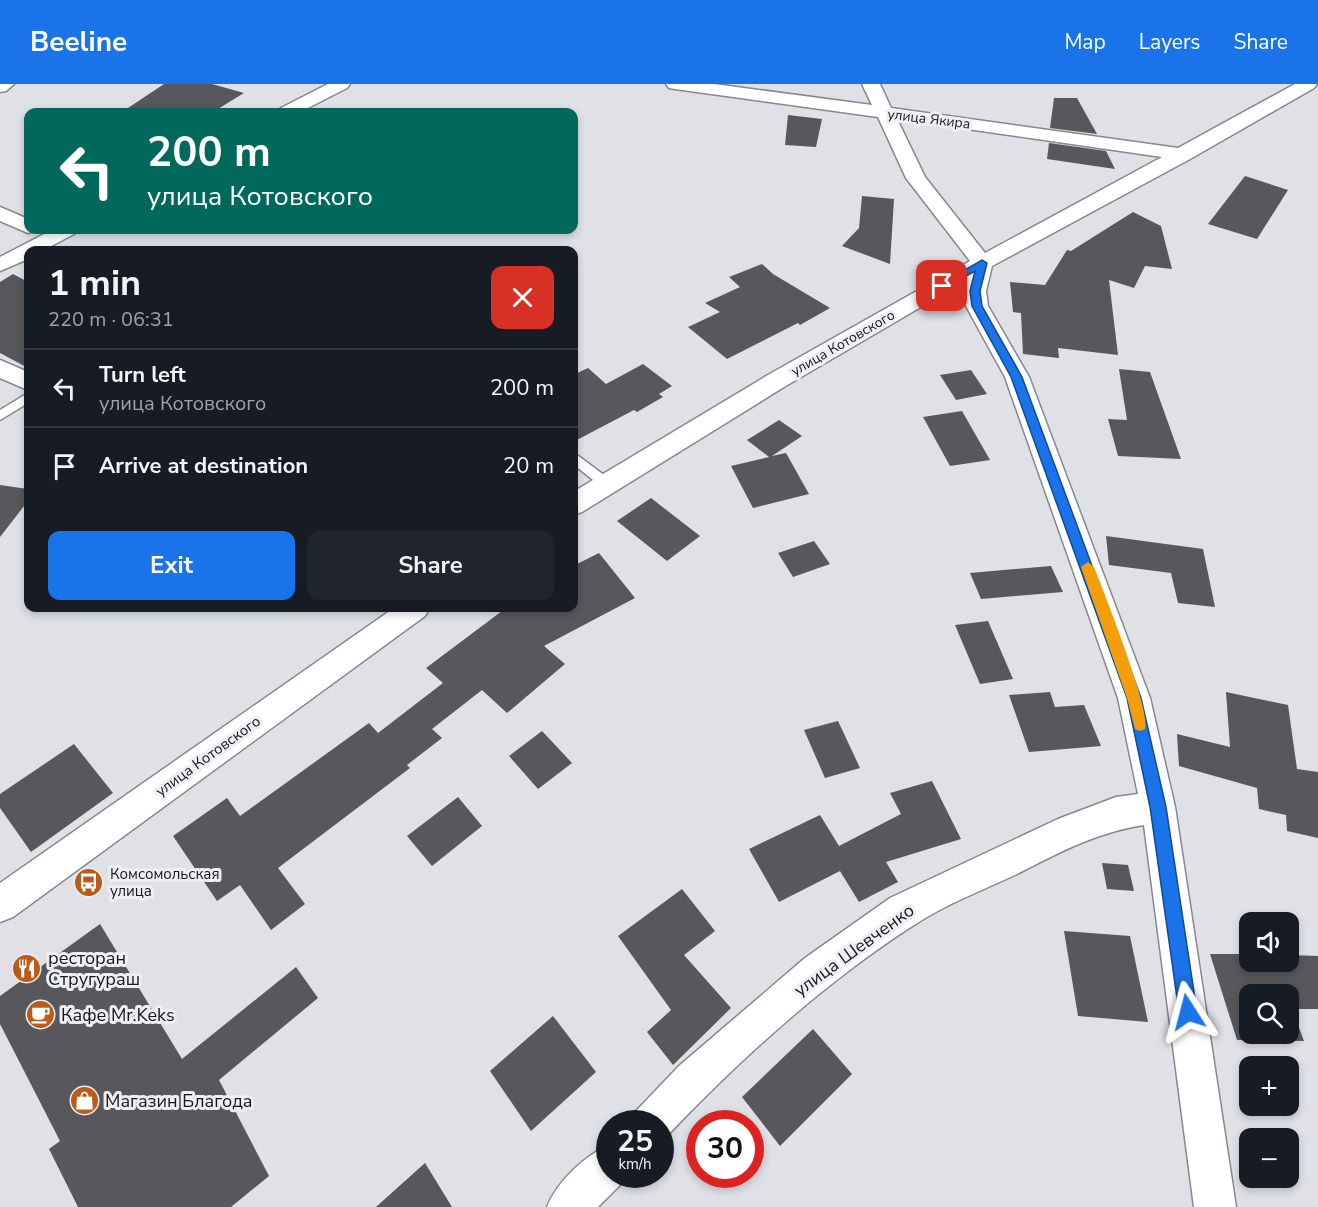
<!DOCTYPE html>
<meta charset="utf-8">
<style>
body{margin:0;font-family:"Nunito Sans",sans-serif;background:#20242c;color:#f1f3f6;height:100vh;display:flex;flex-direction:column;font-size:22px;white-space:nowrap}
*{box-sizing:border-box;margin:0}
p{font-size:20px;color:#9ea1a6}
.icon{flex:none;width:33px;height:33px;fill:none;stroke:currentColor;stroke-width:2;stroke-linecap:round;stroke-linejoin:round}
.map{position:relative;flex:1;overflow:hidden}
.side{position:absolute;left:24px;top:162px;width:554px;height:366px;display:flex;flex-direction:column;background:#171b24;border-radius:12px;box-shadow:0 3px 9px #0003}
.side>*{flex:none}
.top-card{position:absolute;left:24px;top:24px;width:554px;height:126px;border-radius:12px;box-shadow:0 3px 9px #0003;background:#00695c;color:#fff;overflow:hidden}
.tools{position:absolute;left:1239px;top:828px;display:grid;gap:12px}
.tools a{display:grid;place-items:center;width:60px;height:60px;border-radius:12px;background:#171b24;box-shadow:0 3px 9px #0003;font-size:30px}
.speed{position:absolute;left:596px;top:1026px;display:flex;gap:12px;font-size:30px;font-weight:700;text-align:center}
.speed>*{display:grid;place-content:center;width:78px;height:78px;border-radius:50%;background:#171b24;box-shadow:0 3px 9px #0003;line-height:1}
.speed small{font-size:15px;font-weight:400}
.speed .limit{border:9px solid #d22;background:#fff;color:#111}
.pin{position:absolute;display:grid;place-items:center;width:51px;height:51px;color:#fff;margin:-26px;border-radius:12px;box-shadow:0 3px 9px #0006}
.me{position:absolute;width:66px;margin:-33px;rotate:351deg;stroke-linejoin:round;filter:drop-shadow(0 0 4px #0008)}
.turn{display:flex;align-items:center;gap:21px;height:126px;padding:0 24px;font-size:27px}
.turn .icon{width:78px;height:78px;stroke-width:2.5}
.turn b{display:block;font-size:42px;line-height:51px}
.round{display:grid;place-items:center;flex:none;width:63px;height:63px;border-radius:12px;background:#20242c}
.overview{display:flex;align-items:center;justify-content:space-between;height:102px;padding:0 24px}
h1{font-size:36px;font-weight:700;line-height:45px}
.cta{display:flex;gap:12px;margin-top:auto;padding:12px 24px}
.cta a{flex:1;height:69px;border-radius:12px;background:#1a73e8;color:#fff;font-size:24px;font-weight:700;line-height:69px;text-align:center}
.cta a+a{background:#20242c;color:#f1f3f6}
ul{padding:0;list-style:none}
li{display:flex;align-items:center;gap:18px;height:78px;padding:0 24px;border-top:2px solid #363941}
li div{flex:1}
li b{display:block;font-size:22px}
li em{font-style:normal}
header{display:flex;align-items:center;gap:36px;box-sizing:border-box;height:84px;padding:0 30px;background:#1a73e8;color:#fff}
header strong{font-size:28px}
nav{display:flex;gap:33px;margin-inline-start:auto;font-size:21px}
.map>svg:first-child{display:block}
.building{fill:#58575b;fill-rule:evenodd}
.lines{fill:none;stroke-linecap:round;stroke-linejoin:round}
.service-casing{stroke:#85888c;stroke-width:3}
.minor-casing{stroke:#85888c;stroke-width:3}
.service{fill:#fff;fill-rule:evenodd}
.minor{fill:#fff;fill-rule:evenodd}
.route{fill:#1a73e8;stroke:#114b97;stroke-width:1.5}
.slow{fill:#f59e0b}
.labels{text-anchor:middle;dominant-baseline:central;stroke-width:6;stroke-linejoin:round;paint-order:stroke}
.far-street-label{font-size:14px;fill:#171819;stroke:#eceff3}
.street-label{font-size:15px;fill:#171819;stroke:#eceff3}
.poi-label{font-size:15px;fill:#171819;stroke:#eceff3;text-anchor:start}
.near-street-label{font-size:18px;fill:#171819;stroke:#eceff3}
.near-poi-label{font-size:18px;fill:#171819;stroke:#eceff3;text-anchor:start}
</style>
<header>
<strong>Beeline</strong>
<nav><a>Map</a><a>Layers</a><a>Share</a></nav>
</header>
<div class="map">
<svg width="1318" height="1123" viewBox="0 0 1318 1123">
<rect width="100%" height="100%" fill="#dfe1e6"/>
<g class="building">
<polygon points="164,0 212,0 244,9 213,28 122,28"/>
<polygon points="1054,14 1077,14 1097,50 1050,44"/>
<polygon points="788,31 822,35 816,63 785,61"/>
<polygon points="1049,59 1106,67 1115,85 1047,75"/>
<polygon points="1245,92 1288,106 1257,155 1208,140"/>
<polygon points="862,112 894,115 890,180 842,162 859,144"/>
<polygon points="1133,128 1161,142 1172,185 1145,182 1134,204 1109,196 1118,271 1058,264 1059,274 1023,270 1021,229 1013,228 1010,198 1045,201 1067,166 1071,167"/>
<polygon points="762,180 773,190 830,224 800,241 798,239 727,275 688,243 720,228 705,219 740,203 729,193"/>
<polygon points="13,190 28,198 28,284 0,269 0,198"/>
<polygon points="643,280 672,302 659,310 663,313 637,328 634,326 573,358 573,291 588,284 606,300"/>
<polygon points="1119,285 1150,288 1181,375 1118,372 1108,335 1127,336"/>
<polygon points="971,286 987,310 956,316 940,291"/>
<polygon points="962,327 990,376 950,382 923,333"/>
<polygon points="779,336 802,352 772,372 786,369 809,410 753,424 731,382 769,373 747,356"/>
<polygon points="0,401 28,405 28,417 0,453"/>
<polygon points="651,414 700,452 667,477 617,437"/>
<polygon points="1106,452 1203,465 1215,523 1178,519 1171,489 1109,481"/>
<polygon points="814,457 830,480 793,493 778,469"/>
<polygon points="599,469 635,514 544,562 565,580 507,629 482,606 432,645 442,654 407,681 410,684 278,784 305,820 271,846 240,801 217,817 173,752 227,714 240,732 369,639 378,649 443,599 426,584 506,524 573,524 573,482"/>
<polygon points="1051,482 1063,508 981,515 970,489"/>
<polygon points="988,537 1013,595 980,600 955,541"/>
<polygon points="1050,608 1055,623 1084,621 1101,662 1029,668 1009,611"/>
<polygon points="1226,608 1288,621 1297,685 1318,688 1318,754 1287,747 1286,731 1259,725 1257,704 1179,682 1177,650 1230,663"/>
<polygon points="838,637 860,684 825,694 804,646"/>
<polygon points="542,647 572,679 538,705 509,672"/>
<polygon points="74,660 113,709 31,768 0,724 0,710"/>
<polygon points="932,697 961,755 886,778 898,798 859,818 840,787 779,818 749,765 820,731 839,762 901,730 890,709"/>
<polygon points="458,713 482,742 432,782 407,752"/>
<polygon points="1102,779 1128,781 1134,807 1107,805"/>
<polygon points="682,805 715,847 684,871 731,924 673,981 647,948 671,926 618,852"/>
<polygon points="100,840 182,975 296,883 318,914 219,996 269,1092 231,1123 78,1123 49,1065 60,1057 0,940 0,912"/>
<polygon points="1064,847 1130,852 1148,938 1078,932"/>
<path d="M 1210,870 L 1250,870 L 1250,878 L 1288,878 L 1288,871 L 1318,872 L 1318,925 L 1292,925 L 1304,957 L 1237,956 ZM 1250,910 L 1288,910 L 1288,950 L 1250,950 Z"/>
<polygon points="553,932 596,988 531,1047 490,987"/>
<polygon points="813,945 852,990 780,1062 742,1013"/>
<polygon points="425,1079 452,1123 376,1123"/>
</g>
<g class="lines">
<defs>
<g id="service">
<polygon points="28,309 28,319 0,336 0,326"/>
<polygon points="573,368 612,397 614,400 612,403 602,403 573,380"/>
</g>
<g id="minor">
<polygon points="0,0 14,0 6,7 0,8"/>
<polygon points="328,0 350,0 347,4 300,28 278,28 281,24"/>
<path d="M 666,0 L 714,0 L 872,21 L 862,0 L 880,0 L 891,24 L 1178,64 L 1295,0 L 1317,0 L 1314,4 L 1190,75 L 992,182 L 986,207 L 988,222 L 1029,293 L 1150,614 L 1175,723 L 1236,1123 L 1194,1123 L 1144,741 C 1097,748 1058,769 1017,790 C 983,806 946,820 914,841 C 825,898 738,977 665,1054 L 660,1057 L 660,1040 L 631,1040 L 637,1026 L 679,982 L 805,874 L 890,814 L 1058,735 L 1116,713 L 1138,710 L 1118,614 L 1005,293 L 966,222 L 964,207 L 967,196 L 784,303 L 582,428 L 573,431 L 573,408 L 768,291 L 970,177 L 906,94 L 878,33 L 675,5 L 669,4 ZM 897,35 L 1162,73 L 985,169 L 925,93 Z"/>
<polygon points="0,123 28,135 28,146 37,146 28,149 0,137"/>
<polygon points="52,146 77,146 74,150 44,166 28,166 28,175 0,187 0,173"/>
<polygon points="0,276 28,288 28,306 0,294"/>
<polygon points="394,524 430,524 425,532 13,833 0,838 0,799"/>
<path d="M 609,1061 L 609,1090 L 626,1090 L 624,1097 L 598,1123 L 547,1123 C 557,1098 584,1072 609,1061 Z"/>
</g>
</defs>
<use href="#service" class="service-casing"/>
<use href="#minor" class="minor-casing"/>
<use href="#service" class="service"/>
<use href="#minor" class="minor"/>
</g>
<polygon class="route" points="982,176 987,179 980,207 982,222 1022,293 1141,614 1166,723 1197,928 1194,934 1188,937 1182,934 1179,928 1150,723 1127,614 1011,293 972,222 970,207 975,187 945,204 937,202"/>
<path class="slow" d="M 1088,478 L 1094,483 C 1103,506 1152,629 1145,645 L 1140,647 L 1135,645 L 1127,614 L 1081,483 Z"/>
<defs>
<symbol id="bus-disc" viewBox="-11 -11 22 22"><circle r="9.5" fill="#bb5b18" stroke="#eceff3"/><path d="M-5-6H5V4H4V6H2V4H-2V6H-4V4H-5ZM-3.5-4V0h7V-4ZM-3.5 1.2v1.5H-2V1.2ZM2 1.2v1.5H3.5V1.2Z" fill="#fff"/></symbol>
<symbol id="restaurant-disc" viewBox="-11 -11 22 22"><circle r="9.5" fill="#bb5b18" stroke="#eceff3"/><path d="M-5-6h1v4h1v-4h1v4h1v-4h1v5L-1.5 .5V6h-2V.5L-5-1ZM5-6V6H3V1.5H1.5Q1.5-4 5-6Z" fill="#fff"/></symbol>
<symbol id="cafe-disc" viewBox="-11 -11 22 22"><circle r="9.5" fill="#bb5b18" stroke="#eceff3"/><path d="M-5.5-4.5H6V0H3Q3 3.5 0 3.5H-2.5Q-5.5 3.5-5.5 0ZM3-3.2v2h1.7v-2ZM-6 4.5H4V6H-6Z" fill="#fff"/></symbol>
<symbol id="shop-disc" viewBox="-11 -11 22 22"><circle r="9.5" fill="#bb5b18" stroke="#eceff3"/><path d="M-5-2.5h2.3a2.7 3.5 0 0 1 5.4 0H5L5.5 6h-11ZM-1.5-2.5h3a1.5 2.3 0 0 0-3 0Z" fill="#fff"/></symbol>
</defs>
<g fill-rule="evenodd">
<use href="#bus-disc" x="72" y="782" width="33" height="33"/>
<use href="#restaurant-disc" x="10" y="868" width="33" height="33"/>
<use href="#cafe-disc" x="24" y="914" width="33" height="33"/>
<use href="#shop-disc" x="68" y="1000" width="33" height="33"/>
</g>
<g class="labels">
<g class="far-street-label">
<text transform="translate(929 35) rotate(7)">улица Якира</text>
<text transform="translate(843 259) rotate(-30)">улица Котовского</text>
</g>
<g class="street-label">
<text transform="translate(208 672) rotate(-36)">улица Котовского</text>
</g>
<g class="poi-label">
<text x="110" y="790">Комсомольская<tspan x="110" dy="17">улица</tspan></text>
</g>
<g class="near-street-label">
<text transform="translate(854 866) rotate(-36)">улица Шевченко</text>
</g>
<g class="near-poi-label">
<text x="48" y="874">ресторан<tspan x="48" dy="21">Стругураш</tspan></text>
<text x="61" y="931">Кафе Mr.Keks</text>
<text x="105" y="1017">Магазин Благода</text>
</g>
</g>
</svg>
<div class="tools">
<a><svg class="icon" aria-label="sound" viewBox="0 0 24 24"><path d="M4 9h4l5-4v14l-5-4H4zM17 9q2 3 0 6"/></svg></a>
<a><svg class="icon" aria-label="search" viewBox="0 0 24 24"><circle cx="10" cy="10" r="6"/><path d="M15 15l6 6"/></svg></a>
<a>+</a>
<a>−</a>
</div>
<div class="speed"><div>25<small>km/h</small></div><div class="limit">30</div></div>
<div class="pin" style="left:942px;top:202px;background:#d93025"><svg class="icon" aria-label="arrive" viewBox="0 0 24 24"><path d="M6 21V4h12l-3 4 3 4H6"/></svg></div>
<svg class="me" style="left:1188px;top:928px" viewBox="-20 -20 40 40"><path d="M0-17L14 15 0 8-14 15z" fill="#1a73e8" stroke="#fff" stroke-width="4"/></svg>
<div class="top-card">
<div class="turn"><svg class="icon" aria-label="left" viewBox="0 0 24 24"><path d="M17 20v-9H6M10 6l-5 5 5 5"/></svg><div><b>200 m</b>улица Котовского</div></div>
</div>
<section class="side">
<div class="overview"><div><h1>1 min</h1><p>220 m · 06:31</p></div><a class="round" style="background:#d93025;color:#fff"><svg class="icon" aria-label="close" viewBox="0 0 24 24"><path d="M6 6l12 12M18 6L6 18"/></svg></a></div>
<ul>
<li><svg class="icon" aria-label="left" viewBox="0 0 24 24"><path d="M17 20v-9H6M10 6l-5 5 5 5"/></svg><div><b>Turn left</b><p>улица Котовского</p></div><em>200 m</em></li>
<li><svg class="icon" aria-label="arrive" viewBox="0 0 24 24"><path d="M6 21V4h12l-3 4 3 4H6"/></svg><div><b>Arrive at destination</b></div><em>20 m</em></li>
</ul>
<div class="cta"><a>Exit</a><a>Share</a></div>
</section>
</div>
